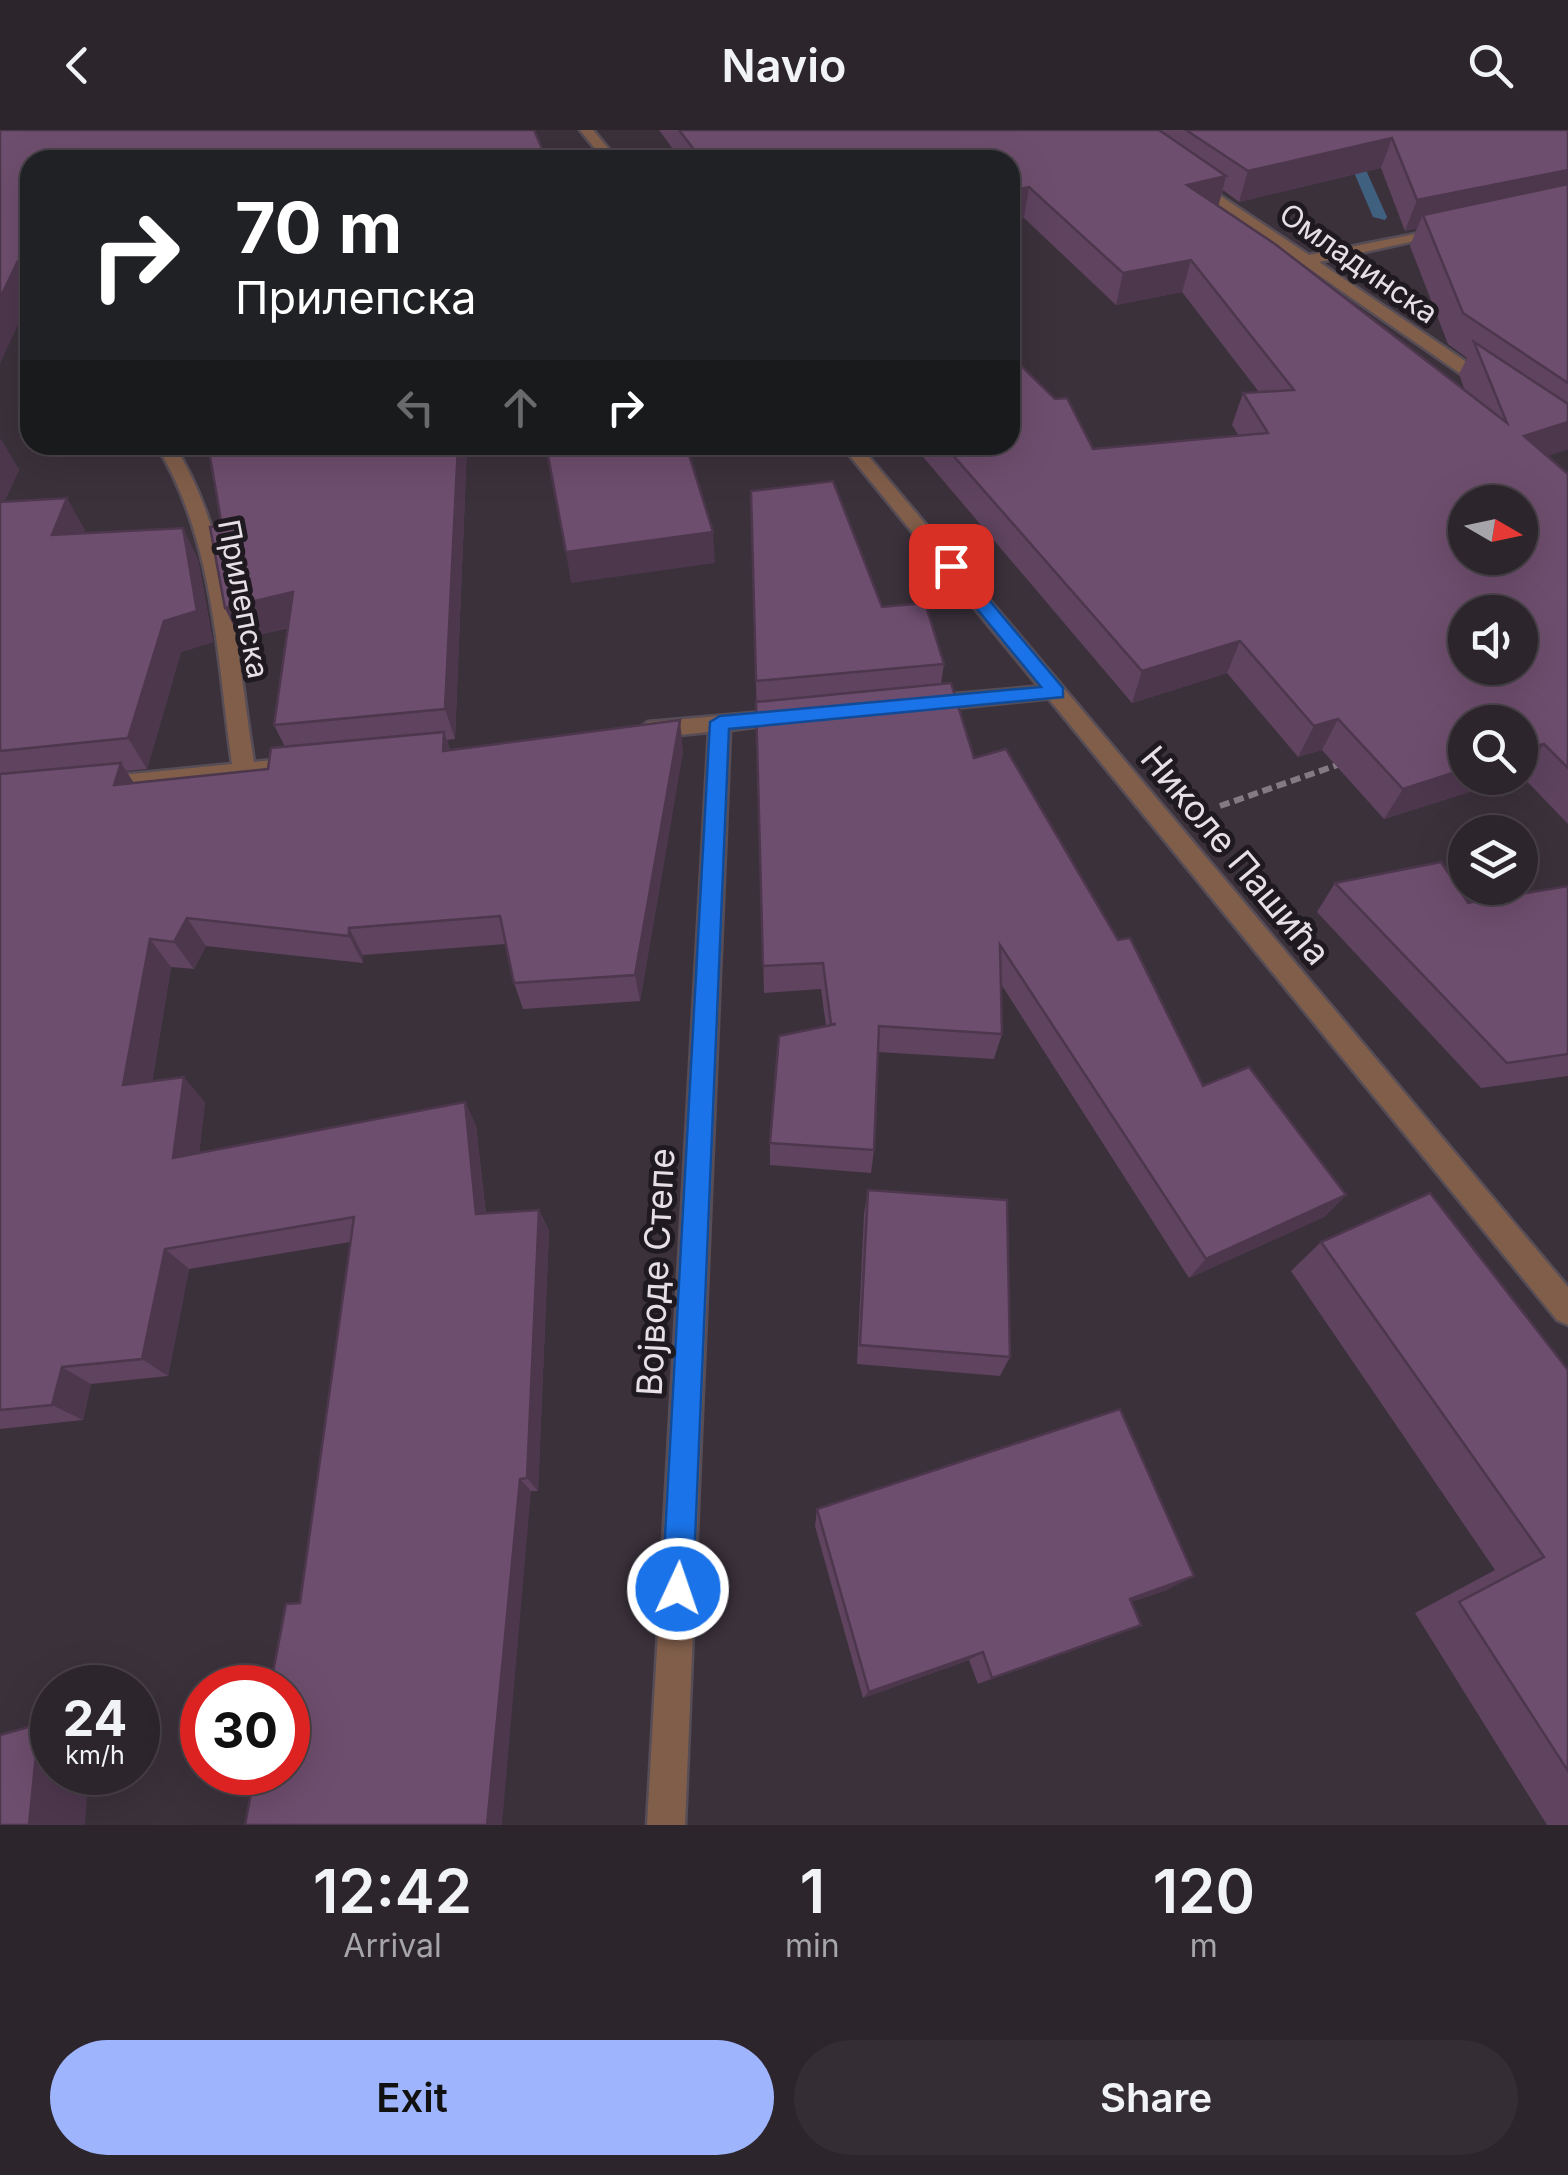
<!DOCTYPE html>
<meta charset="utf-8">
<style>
body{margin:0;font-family:Inter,sans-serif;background:#342d34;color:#f1f3f6;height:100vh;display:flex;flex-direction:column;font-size:38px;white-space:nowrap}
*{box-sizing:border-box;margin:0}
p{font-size:32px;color:#a6a5a9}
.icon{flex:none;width:55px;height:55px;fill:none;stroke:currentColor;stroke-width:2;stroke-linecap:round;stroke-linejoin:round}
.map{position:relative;height:1695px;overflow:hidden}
.drawer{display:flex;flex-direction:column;background:#2c252c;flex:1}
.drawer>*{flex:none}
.top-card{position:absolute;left:20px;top:20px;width:1000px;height:305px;border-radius:30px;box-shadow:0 10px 40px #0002,0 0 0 2px #484248;background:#202124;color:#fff;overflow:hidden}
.needle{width:65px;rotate:99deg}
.buttons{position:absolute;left:1448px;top:355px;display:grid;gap:20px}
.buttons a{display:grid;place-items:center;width:90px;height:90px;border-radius:50%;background:#2c252c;box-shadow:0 10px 40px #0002,0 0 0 2px #484248;font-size:50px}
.speed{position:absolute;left:30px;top:1535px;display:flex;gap:20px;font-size:50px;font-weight:700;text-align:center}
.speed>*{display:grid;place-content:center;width:130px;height:130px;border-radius:50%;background:#2c252c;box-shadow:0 10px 40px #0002,0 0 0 2px #484248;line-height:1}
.speed small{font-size:25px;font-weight:400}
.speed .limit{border:15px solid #d22;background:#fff;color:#111}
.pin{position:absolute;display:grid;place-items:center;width:85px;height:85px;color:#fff;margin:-42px;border-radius:20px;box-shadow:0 5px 15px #0006}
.me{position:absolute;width:110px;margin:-55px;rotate:3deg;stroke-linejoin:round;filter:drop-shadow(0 0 8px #0008)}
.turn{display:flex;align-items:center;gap:35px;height:210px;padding:0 50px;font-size:45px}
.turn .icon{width:130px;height:130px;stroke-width:2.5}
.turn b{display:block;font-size:70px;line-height:85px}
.lanes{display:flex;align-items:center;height:95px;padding:0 50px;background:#0003;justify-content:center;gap:50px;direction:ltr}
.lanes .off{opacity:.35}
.eta{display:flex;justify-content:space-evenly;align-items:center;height:170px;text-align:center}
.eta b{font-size:60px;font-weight:600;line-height:70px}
.button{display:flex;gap:20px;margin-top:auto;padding:20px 50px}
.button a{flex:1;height:115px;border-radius:60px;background:#9eb4fd;color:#111;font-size:40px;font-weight:600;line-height:115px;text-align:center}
.button a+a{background:#342d34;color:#f1f3f6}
header{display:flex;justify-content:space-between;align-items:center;height:130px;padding:0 50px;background:#2c252c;font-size:45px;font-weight:600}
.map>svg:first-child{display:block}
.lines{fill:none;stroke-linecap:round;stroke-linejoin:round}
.stream{fill:#40607f;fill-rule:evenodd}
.minor-casing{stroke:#564d56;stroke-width:5}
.tertiary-casing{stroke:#564d56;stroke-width:5}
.path{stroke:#837a83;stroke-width:6;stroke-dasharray:10 5;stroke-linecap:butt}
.minor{fill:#815e4a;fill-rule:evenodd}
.tertiary{fill:#815e4a;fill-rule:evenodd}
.wall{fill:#5f435f;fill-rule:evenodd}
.shaded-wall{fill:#4d374d}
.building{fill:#6e4e6e;stroke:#4d374d;stroke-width:2.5;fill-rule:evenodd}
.route{fill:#1a73e8;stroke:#114b97;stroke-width:2.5}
.labels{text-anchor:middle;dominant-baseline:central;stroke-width:10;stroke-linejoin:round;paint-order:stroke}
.far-street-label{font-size:30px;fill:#e6e0e6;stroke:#1f1a1f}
.street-label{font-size:35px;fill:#e6e0e6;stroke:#1f1a1f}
</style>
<header><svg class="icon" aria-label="back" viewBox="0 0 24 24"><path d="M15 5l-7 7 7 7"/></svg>Navio<svg class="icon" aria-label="search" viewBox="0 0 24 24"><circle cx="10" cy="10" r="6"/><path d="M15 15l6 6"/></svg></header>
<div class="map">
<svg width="1568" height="1695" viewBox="0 0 1568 1695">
<rect width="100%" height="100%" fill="#3b313b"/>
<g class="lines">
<polygon class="stream" points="1336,0 1348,0 1387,87 1385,90 1373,87"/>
<defs>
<g id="minor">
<polygon points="1194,48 1309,125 1451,97 1451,103 1319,132 1496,252 1496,260 1484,260 1189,55 1189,49"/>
<path d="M 156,315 L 174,315 C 232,407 237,527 254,632 L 300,627 L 311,635 L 308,641 L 101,663 L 90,655 L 101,647 L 232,634 C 217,528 214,407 156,315 Z"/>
<polygon points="1056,555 1066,562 1063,567 922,581 911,574 922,567"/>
<polygon points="787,580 798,587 795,592 730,600 685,1695 647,1695 709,602 648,608 637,600 648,592"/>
</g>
<g id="tertiary">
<polygon points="580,0 593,0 618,30 604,30"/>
<polygon points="841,315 859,315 1568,1157 1568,1195 1557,1190"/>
</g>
</defs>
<use href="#minor" class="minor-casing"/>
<use href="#tertiary" class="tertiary-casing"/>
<polyline class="path" points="1220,676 1340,634"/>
<use href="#minor" class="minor"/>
<use href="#tertiary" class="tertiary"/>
</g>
<g class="wall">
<path d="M 659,0 L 1568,0 L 1568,319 L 1547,326 L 1568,344 L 1568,694 L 1521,645 L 1520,645 L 1520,592 L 1465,648 L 1513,648 L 1384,689 L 1322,620 L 1298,627 L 1227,543 L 1132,573 L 913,315 L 1010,315 L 1093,319 L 1239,306 L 1232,295 L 1243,263 L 1259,262 L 1182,162 L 1116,175 L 1024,88 L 1010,90 L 1010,30 L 681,30 ZM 1381,38 L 1405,101 L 1417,98 L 1410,116 L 1448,214 L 1467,228 L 1459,244 L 1465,261 L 1218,76 L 1223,60 L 1239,72 Z"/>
<polygon points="0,309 19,340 4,372 85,400 83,404 198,429 213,512 181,522 147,639 126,641 134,653 268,639 285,617 274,595 288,498 240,509 225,478 222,396 467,315 455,609 447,610 450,620 683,621 640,871 523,879 514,853 506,814 363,825 363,833 206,816 194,839 171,837 152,952 205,972 199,1023 465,972 476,996 486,1084 539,1080 549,1101 538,1361 531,1361 300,1473 350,1112 189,1139 168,1246 91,1254 83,1290 0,1299"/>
<polygon points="751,361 882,477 944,534 941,554 974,628 1203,956 1346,1065 1324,1087 1189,1148 1001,854 1002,904 994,929 878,922 874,1020 871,1043 770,1035 770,1013 826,896 821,859 764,863"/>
<polygon points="1335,753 1468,773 1568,756 1568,946 1481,958 1317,782"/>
<polygon points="868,1060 1010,1227 1000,1246 857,1234 864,1084"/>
<polygon points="1321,1112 1568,1240 1568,1695 1547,1695 1415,1483 1495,1440 1291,1141"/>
<polygon points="817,1379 1167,1460 1131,1472 1116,1505 978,1554 969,1530 863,1568 815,1396"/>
</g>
<g class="shaded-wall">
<polygon points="1392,8 1381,38 1239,72 1248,41"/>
<polygon points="1568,40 1568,68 1423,85 1417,98 1405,101 1417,70"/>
<polygon points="1226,46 1218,77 1187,55"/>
<polygon points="1029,57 1024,88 1010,90 1010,61"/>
<polygon points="30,130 30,168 0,234 0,168 18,131"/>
<polygon points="1191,130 1182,162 1116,175 1123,143"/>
<polygon points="1568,292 1568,319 1506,339 1524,306"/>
<polygon points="1,309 19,340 0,381 0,310"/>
<polygon points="458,315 467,315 455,609 445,579"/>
<polygon points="67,368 85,400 70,437 52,405"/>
<polygon points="183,398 198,429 213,512 181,522 147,639 128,608"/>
<polygon points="713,402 715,433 571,453 566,422"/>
<polygon points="293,462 306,493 240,509 225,478"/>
<polygon points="1240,511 1227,543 1132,573 1142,541"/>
<polygon points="1338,589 1322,620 1298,627 1314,596"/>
<polygon points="680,590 683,621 640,871 635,845"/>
<polygon points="444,602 454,632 443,621"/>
<polygon points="1544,614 1521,645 1520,645 1520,621"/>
<polygon points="121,633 140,663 114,655"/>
<polygon points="1465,639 1465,648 1513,648 1384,689 1403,659"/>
<polygon points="187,788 206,816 194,839 174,812"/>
<polygon points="349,798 363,825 363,833 349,806"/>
<polygon points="150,809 171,837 147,980 123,955"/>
<polygon points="184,947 205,972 196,1051 173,1028"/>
<polygon points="465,972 476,996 488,1105 476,1084"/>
<polygon points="1346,1065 1324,1087 1189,1148 1206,1129"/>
<polygon points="539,1080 549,1101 538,1361 527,1348"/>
<polygon points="165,1119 189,1139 168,1246 142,1229"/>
<polygon points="62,1237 91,1254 83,1290 52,1275"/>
<polygon points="520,1349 531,1361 502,1695 487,1695"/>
<polygon points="1194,1446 1167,1460 1107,1480 1130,1469"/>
<polygon points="1141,1495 1116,1505 978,1554 992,1548"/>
<polygon points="983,1522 969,1530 863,1568 869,1562"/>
<polygon points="39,1594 52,1595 52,1642 89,1642 85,1695 29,1695"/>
</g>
<g class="building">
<polygon points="0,0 534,0 547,30 30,30 30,130 18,131 0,168"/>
<path d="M 679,0 L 1159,0 L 1226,46 L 1187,55 L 1275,114 L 1507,293 L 1474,212 L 1568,274 L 1568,292 L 1524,306 L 1568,344 L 1568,638 L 1544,614 L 1520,621 L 1520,592 L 1465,592 L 1465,639 L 1403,659 L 1338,589 L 1314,596 L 1240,511 L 1142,541 L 944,315 L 1010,315 L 1010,225 L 1055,269 L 1067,268 L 1093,319 L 1268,303 L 1243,263 L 1294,260 L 1191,130 L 1123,143 L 1029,57 L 1010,61 L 1010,30 L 702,30 ZM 1465,372 L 1520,372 L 1520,428 L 1465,428 ZM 1465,482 L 1520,482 L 1520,538 L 1465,538 Z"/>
<polygon points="1186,0 1568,0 1568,40 1417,70 1392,8 1248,41"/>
<polygon points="1568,54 1568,253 1463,183 1423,85"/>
<polygon points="208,315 458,315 445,579 274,595 293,462 225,478 210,397 222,396"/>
<polygon points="546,315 686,315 713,402 566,422"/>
<polygon points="833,351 882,477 925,473 944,534 756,551 751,361"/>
<polygon points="67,368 52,405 183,398 197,481 164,491 128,608 0,621 0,372"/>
<polygon points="951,553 974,628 1006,619 1118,810 1130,808 1203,956 1249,937 1346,1065 1206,1129 1000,815 1002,904 879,896 874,1020 770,1013 779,906 836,894 831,894 823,833 763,836 756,572"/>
<polygon points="680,590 635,845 514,853 500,786 349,798 349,806 187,788 174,812 150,809 123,955 184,947 173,1028 465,972 476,1084 539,1080 527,1348 520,1349 487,1695 245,1695 255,1642 288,1642 288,1558 270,1558 286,1474 300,1473 354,1087 165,1119 142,1229 62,1237 52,1275 0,1280 0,644 121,633 114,655 268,639 271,618 444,602 443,621"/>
<polygon points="1441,732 1468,773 1568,756 1568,924 1507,933 1335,753"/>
<polygon points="868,1060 1007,1070 1010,1227 860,1215"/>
<polygon points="1430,1063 1568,1240 1568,1641 1459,1472 1544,1427 1321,1112"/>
<polygon points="1120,1279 1194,1446 1130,1469 1141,1495 992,1548 983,1522 869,1562 817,1379"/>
<polygon points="39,1594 29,1695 0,1695 0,1605"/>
</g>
<polygon class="route" points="951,430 957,432 1063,558 1063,567 729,599 693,1459 688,1470 678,1474 667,1470 662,1459 710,592 720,586 1041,557 945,440 942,436"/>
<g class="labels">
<g class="far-street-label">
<text transform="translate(1359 133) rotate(35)">Омладинска</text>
<text transform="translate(244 469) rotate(79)">Прилепска</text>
</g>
<g class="street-label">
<text transform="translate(1236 725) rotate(50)">Николе Пашића</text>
<text transform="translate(655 1142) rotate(-87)">Војводе Степе</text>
</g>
</g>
</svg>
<div class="buttons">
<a><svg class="needle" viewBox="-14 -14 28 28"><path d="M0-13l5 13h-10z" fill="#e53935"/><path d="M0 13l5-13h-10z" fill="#a6a5a9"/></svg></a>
<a><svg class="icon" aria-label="sound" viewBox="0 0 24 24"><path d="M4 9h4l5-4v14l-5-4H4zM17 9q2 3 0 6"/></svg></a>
<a><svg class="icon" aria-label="search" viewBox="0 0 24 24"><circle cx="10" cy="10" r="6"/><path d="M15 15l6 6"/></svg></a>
<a><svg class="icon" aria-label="layers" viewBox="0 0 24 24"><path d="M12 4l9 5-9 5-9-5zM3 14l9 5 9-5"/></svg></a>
</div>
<div class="speed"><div>24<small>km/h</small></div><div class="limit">30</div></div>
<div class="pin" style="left:951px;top:436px;background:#d93025"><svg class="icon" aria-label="arrive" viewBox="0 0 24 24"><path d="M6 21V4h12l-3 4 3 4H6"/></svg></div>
<svg class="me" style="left:678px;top:1459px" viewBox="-20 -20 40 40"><circle r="17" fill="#1a73e8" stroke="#fff" stroke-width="3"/><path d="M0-11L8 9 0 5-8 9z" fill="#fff"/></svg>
<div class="top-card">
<div class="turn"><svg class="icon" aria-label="right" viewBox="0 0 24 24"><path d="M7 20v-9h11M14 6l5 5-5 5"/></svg><div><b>70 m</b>Прилепска</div></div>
<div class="lanes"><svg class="icon off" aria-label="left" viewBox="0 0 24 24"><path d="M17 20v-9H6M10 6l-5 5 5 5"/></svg><svg class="icon off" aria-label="ahead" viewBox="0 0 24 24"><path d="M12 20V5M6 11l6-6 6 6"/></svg><svg class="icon" aria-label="right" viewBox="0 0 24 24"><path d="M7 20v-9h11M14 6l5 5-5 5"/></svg></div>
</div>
</div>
<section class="drawer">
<div class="eta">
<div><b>12:42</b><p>Arrival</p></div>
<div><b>1</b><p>min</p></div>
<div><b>120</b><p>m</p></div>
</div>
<div class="button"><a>Exit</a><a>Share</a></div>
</section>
